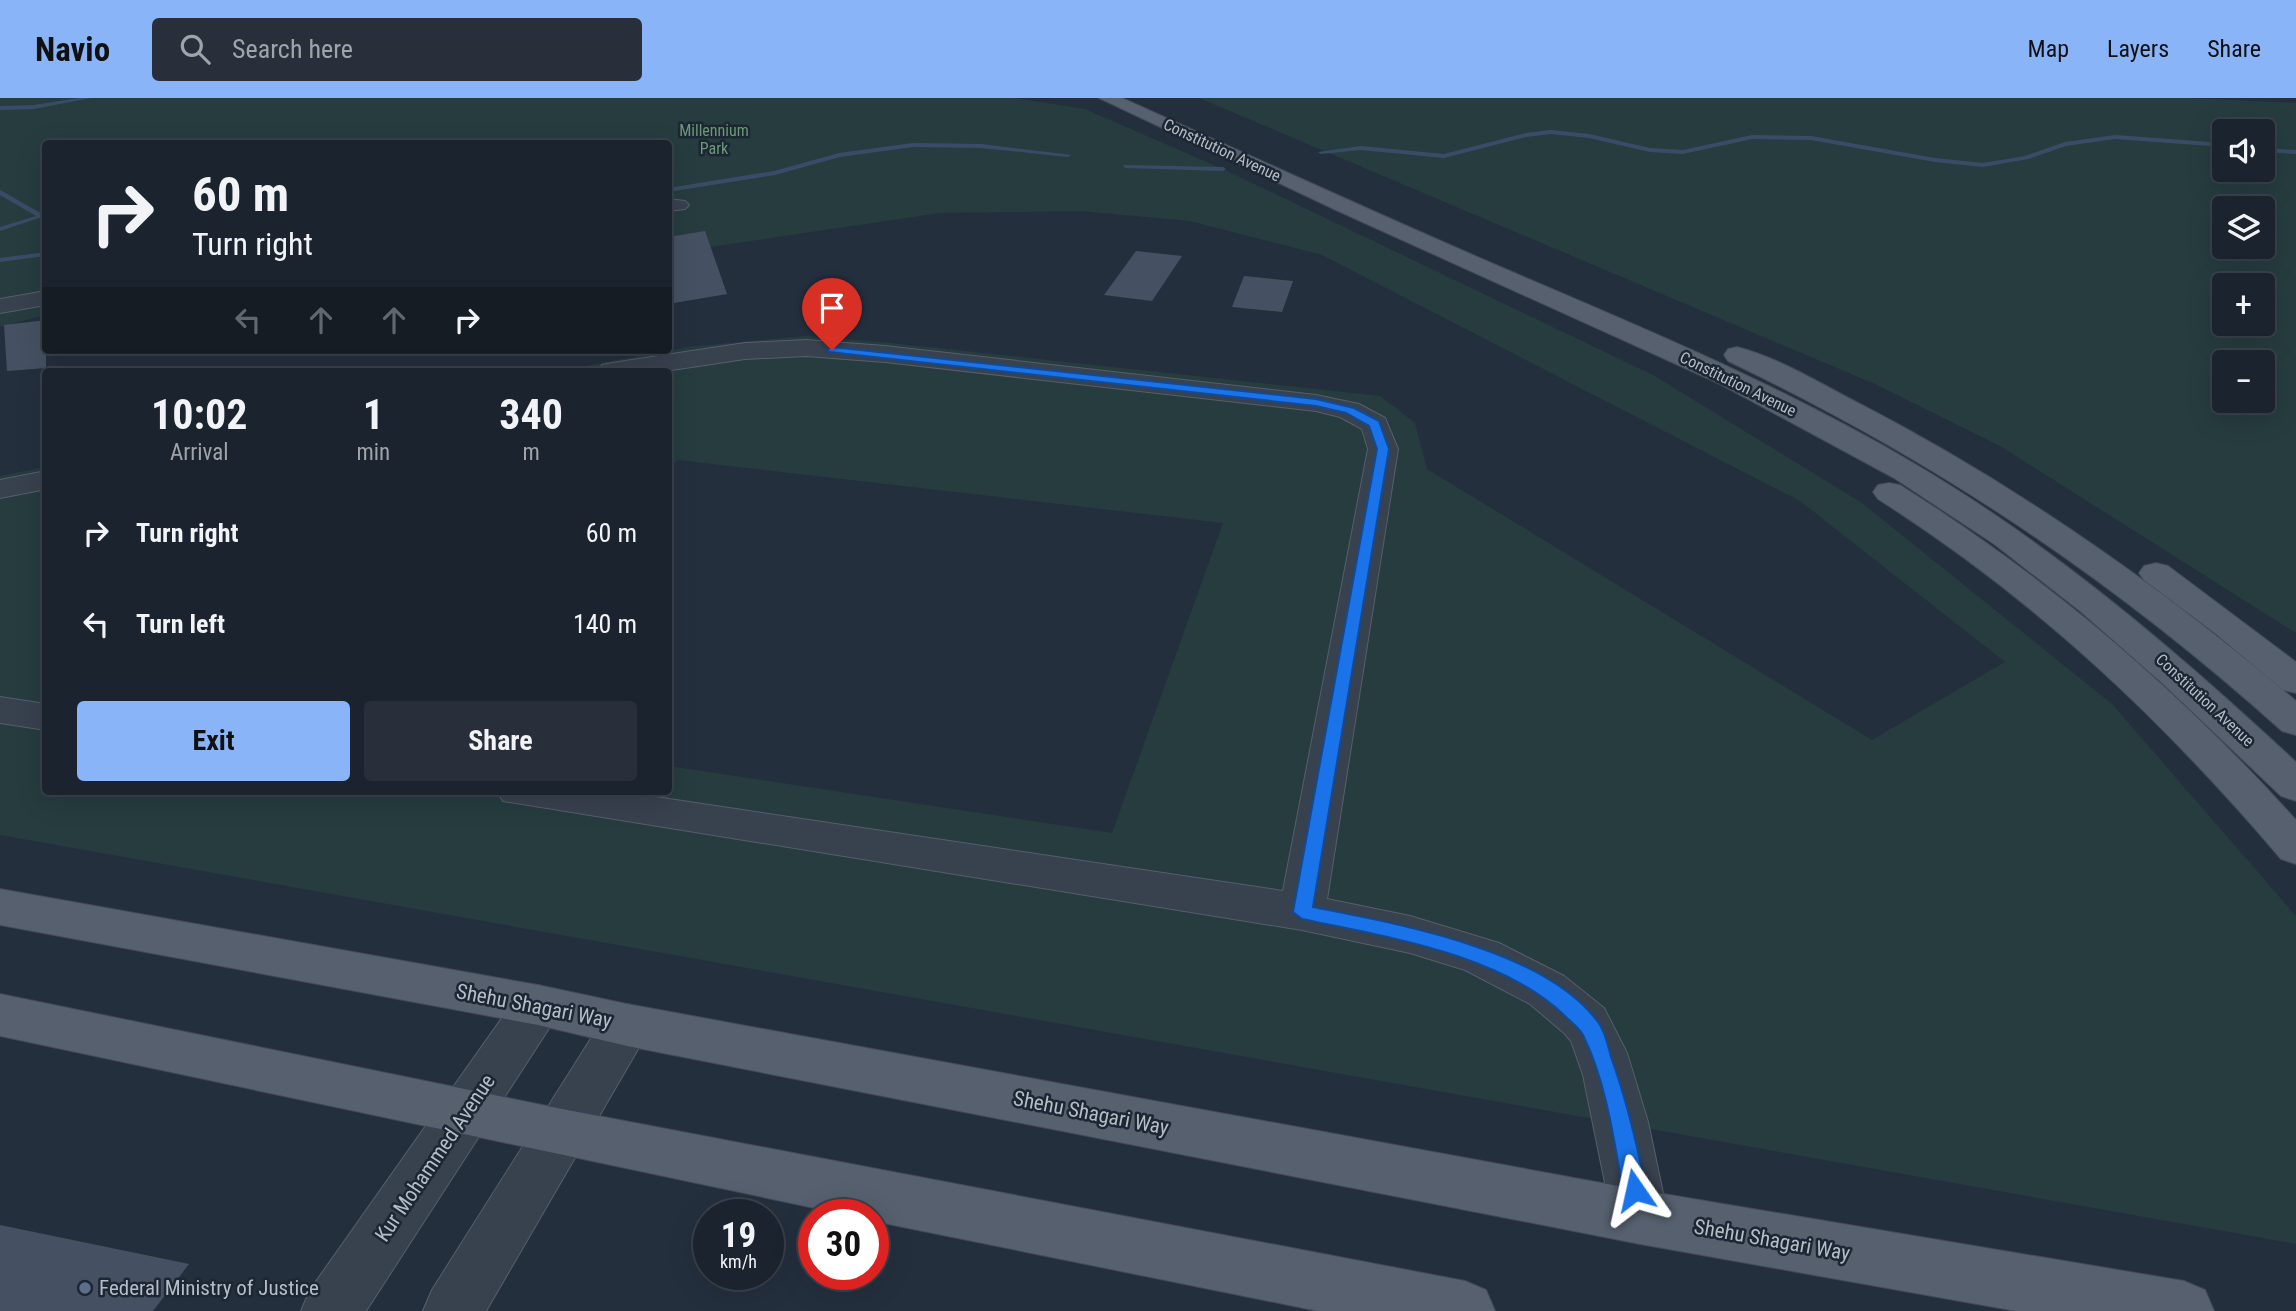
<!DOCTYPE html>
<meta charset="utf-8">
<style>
body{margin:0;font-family:"Roboto Condensed",sans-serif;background:#282f3a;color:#f1f3f6;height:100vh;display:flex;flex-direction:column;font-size:26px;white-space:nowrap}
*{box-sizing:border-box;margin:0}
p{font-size:23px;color:#a0a4aa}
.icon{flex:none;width:38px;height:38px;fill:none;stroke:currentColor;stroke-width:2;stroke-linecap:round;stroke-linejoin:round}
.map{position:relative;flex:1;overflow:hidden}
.panel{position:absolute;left:42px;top:270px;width:630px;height:427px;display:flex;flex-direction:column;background:#1b232e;border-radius:7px;box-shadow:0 7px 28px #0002,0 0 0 2px #39404a}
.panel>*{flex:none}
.hud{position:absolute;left:42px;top:42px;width:630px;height:214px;border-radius:7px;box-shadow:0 7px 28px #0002,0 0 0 2px #39404a;background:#1b232e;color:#f1f3f6;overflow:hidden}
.tools{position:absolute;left:2212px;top:21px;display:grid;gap:14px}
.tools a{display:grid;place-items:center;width:63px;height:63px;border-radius:7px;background:#1b232e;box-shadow:0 7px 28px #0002,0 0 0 2px #39404a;font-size:35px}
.speed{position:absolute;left:693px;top:1101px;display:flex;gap:14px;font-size:35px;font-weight:700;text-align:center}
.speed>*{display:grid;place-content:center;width:91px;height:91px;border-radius:50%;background:#1b232e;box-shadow:0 7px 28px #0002,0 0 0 2px #39404a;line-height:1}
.speed small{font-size:18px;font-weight:400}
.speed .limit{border:10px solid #d22;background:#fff;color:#111}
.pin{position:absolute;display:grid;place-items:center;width:60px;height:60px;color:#fff;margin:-72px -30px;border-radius:50% 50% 50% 0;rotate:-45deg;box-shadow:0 0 7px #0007}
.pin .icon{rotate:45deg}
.me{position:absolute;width:77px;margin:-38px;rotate:349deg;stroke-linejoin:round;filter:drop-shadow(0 0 5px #0008)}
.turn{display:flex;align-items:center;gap:24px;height:147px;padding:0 35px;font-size:32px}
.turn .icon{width:91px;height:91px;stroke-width:2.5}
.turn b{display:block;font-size:49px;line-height:60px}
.lanes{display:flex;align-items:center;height:66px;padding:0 35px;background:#0003;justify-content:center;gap:35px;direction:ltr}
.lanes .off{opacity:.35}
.eta{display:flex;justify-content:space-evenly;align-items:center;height:119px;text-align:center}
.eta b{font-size:42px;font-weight:700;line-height:49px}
.primary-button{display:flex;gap:14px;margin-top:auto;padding:14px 35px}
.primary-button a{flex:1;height:80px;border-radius:7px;background:#8ab4f8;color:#111;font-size:28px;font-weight:700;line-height:80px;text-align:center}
.primary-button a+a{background:#282f3a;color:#f1f3f6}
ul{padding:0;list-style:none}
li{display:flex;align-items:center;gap:21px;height:91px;padding:0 35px}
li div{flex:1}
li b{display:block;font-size:26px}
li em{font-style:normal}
header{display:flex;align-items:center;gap:42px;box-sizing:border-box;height:98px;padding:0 35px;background:#8ab4f8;color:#111}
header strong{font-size:33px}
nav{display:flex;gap:38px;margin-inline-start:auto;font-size:24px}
.search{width:490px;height:63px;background:#282f3a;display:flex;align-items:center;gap:18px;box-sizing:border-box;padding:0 24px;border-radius:7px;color:#a0a4aa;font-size:26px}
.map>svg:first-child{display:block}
.green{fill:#263c3f;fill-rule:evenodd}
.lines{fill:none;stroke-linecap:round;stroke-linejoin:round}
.stream{fill:#394c67;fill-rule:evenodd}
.building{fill:#455162}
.minor-casing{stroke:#565f6c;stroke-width:2}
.major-casing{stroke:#414a57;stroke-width:2}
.minor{fill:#38414e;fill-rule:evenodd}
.major{fill:#56606e;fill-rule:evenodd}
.route{fill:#1a73e8;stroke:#114b97;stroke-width:2}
.service-dot{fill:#5c6f8a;stroke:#1d2633;stroke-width:2.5}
.labels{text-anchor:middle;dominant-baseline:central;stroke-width:5;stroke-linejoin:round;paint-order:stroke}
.far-park-label{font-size:16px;fill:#6b9a76;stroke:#1d2633}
.far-street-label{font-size:16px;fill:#b4bcc9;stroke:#1d2633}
.near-street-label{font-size:21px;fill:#b4bcc9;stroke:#1d2633}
.near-poi-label{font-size:21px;fill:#b4bcc9;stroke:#1d2633;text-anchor:start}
</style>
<header>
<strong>Navio</strong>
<div class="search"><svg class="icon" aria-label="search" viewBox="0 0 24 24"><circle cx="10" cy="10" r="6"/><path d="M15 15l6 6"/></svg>Search here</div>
<nav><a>Map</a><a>Layers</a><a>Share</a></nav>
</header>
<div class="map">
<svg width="2296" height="1213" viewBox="0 0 2296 1213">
<rect width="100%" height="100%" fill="#242f3e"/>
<g class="green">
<polygon points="0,0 1014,0 1085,11 1223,71 1653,277 1862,405 2112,606 2296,818 2296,1146 0,737 0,378 45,369 46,693 668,693 669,668 1112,735 1223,425 678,362 669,371 668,273 557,273 688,249 805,238 892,245 1380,298 1415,325 1427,371 1872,642 2005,564 1800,403 1322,157 1190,123 1081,113 940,115 669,155 668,46 46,46 45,217 0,229"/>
<path d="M 1199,0 L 2189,0 L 2296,5 L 2296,535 L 2000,348 L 1877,287 ZM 2224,33 L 2263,33 L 2263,72 L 2224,72 ZM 2224,110 L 2263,110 L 2263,149 L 2224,149 ZM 2224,187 L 2263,187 L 2263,226 L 2224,226 ZM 2224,264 L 2263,264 L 2263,303 L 2224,303 Z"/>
</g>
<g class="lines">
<g class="stream">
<polygon points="78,0 91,0 34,11 0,12 0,8 34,7"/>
<polygon points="1551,32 1589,36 1650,50 1683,52 1752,37 1811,38 1935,60 1983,65 2025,58 2065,44 2115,37 2224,45 2224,49 2115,41 2066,48 2028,61 1983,69 1935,64 1811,42 1752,41 1683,56 1650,54 1589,40 1551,36 1526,39 1444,60 1361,52 1321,56 1318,54 1361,48 1444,56 1526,35"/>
<polygon points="913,45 981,46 1071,57 1068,59 981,50 913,49 840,59 775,77 668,94 668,90 774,73 839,55"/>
<polygon points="2263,50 2296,52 2296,56 2263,54"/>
<polygon points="1123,67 1223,69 1226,71 1223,73 1125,70"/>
<polygon points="0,92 44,117 45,118 0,133 0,129 36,118 0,97"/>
<polygon points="46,154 46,158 0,164 0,160"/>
</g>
</g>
<g class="building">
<polygon points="705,133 727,196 668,206 668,139"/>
<polygon points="1136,153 1182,158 1152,203 1104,197"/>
<polygon points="1244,178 1293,183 1282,214 1232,209"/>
<polygon points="46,222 46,270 7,273 4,227"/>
<polygon points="0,1127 189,1166 153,1213 0,1213"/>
</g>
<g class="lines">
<defs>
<g id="minor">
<polygon points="668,101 685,103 689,107 685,111 668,113"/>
<polygon points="46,193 46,207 0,215 0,201"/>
<polygon points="806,242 885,248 1316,297 1359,306 1385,320 1398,351 1327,801 1410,818 1499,845 1564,878 1604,910 1627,955 1648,1024 1668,1119 1660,1138 1640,1146 1620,1138 1612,1119 1583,977 1571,943 1564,935 1530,906 1465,872 1410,855 1302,832 503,703 497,693 616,693 1283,793 1368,351 1362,331 1340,319 1316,313 885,264 806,258 745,261 665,273 599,273 602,267 612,265 745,245"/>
<polygon points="46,373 46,391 0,400 0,382"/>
<polygon points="0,599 46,606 46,632 0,625"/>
<polygon points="538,887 555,893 562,907 555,921 366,1213 301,1213 310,1192 521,893"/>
<polygon points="627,906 645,912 652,927 486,1213 423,1213 432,1192 609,912"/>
</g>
<g id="major">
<path d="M 1099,0 L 1122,0 C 1247,56 1371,113 1496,167 C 1638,228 1782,287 1915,366 C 2054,448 2178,554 2296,664 L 2296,703 L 2281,698 L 2162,585 L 2080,513 L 1994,446 L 1894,380 L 1720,286 L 1338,113 Z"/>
<path d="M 1737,249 C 1780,260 1823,287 1862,307 C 2018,388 2162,489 2296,603 L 2296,637 L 2282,633 C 2110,479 1936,363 1728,263 L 1724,257 L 1728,251 Z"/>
<path d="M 1889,385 L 1900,387 C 2048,480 2179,592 2296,722 L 2296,766 L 2281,761 C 2161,620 2035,501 1878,401 L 1873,394 L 1878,387 Z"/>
<polygon points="2156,465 2168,468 2296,564 2296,595 2283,592 2216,536 2144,482 2139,475 2144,468"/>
<polygon points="0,791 538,887 627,906 1640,1092 2184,1183 2205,1192 2214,1213 2016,1213 1640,1146 627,948 538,927 0,827"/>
<polygon points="0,896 562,1011 1465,1183 1486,1192 1495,1213 1318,1213 873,1123 873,1116 843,1116 0,938"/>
</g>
</defs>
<use href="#minor" class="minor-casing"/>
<use href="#major" class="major-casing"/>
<use href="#minor" class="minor"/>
<use href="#major" class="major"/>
</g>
<path class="route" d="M 832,249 L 1316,301 L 1354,310 L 1379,323 L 1389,351 L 1313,809 C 1397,826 1544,851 1598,924 C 1605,933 1608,948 1611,959 C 1627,1003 1637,1046 1646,1092 L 1643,1100 L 1635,1103 L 1627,1100 L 1623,1092 C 1614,1042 1606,983 1583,937 C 1579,930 1571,924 1565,918 C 1501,856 1387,839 1302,821 L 1293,814 L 1377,351 L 1369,328 L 1346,315 L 1316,308 L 829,254 L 827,252 Z"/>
<circle class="service-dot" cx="85" cy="1190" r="7"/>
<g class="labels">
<g class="far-park-label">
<text x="714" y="32">Millennium<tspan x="714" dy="18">Park</tspan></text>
</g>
<g class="far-street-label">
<text transform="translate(1222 52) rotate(25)">Constitution Avenue</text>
<text transform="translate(1738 286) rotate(26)">Constitution Avenue</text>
<text transform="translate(2205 602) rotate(43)">Constitution Avenue</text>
</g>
<g class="near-street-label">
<text transform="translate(534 908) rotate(11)">Shehu Shagari Way</text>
<text transform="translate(1091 1015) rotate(11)">Shehu Shagari Way</text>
<text transform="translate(435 1060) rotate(-56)">Kur Mohammed Avenue</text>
<text transform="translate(1772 1142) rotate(10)">Shehu Shagari Way</text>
</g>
<g class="near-poi-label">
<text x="99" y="1190">Federal Ministry of Justice</text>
</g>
</g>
</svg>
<div class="tools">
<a><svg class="icon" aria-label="sound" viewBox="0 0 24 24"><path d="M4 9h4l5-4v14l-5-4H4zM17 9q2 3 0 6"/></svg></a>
<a><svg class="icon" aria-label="layers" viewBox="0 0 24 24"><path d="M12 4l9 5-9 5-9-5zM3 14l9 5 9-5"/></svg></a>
<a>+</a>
<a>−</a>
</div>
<div class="speed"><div>19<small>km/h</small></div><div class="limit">30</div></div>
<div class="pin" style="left:832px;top:252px;background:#d93025"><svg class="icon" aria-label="arrive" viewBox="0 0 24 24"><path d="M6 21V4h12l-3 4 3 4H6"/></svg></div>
<svg class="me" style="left:1635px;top:1092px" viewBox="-20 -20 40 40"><path d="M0-17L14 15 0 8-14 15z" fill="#1a73e8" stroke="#fff" stroke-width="4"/></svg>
<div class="hud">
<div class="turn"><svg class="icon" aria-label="right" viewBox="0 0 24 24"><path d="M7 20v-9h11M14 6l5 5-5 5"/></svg><div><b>60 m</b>Turn right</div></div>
<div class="lanes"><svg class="icon off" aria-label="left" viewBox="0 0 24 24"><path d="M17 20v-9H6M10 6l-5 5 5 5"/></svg><svg class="icon off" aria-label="ahead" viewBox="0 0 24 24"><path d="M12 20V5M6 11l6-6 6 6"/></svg><svg class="icon off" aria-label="ahead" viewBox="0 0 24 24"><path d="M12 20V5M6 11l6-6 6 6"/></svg><svg class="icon" aria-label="right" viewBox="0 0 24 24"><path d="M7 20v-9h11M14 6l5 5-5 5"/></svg></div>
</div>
<section class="panel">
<div class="eta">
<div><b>10:02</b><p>Arrival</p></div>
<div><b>1</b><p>min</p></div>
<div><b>340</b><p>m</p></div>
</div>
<ul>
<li><svg class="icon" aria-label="right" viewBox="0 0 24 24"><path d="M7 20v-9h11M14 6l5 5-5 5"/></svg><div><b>Turn right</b></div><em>60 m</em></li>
<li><svg class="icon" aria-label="left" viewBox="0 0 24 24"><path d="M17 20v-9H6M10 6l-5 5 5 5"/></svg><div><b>Turn left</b></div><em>140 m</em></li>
</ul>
<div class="primary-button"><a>Exit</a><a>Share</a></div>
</section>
</div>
